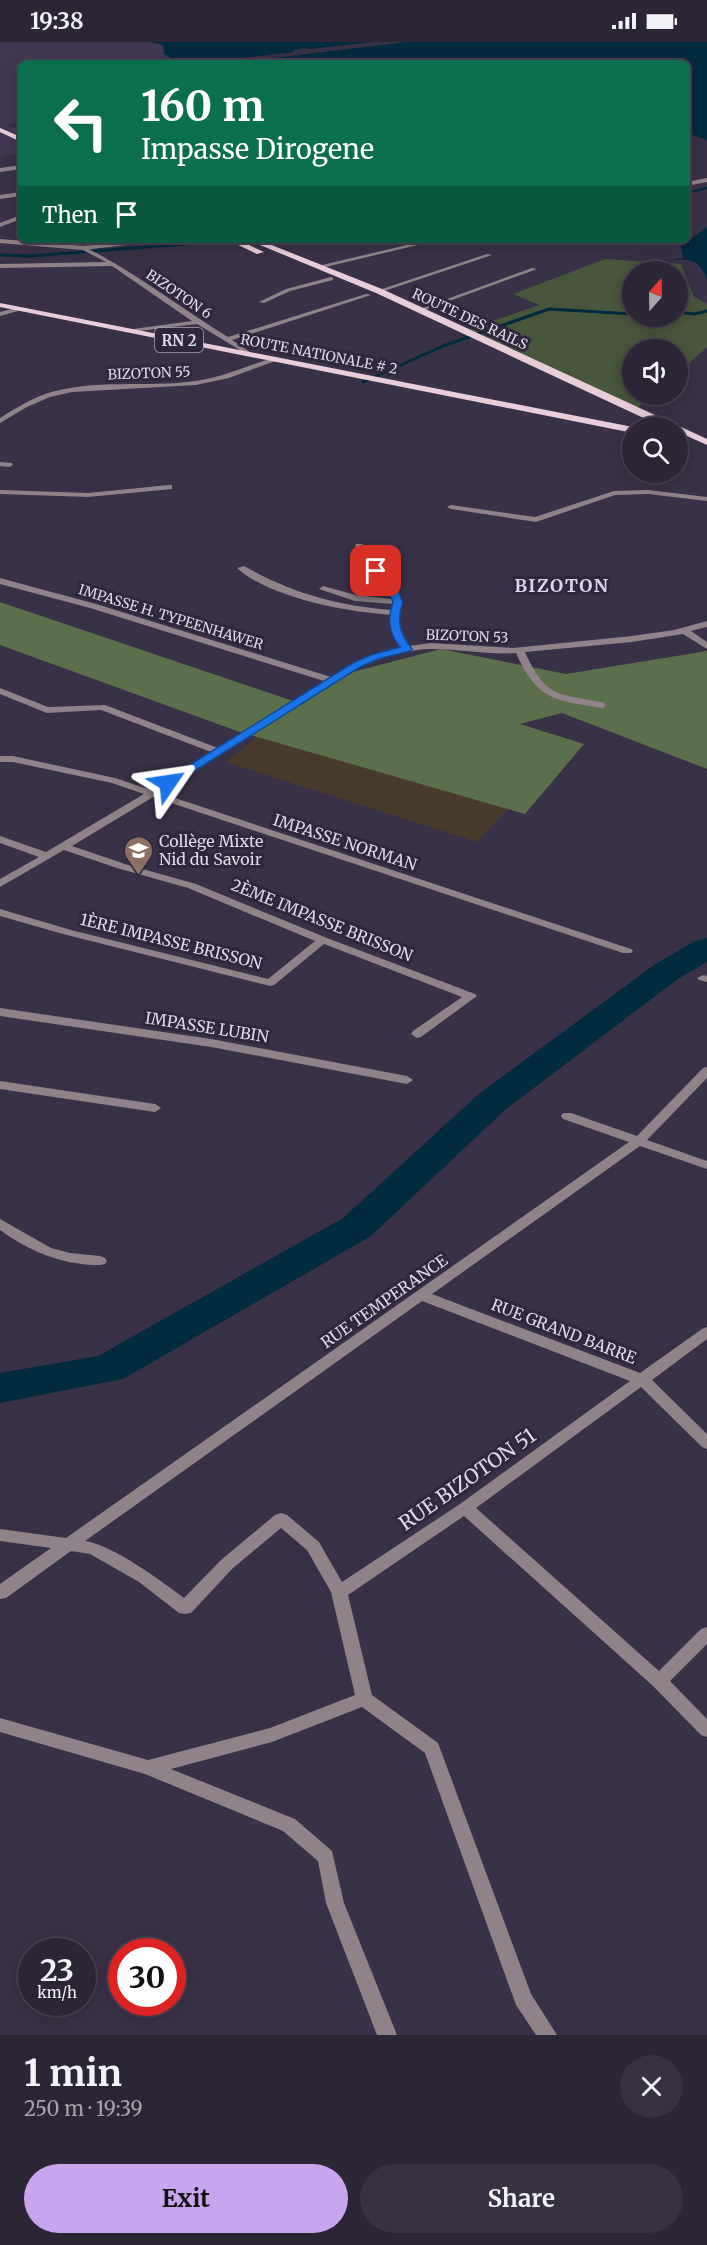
<!DOCTYPE html>
<meta charset="utf-8">
<style>
body{margin:0;font-family:Merriweather,serif;background:#373141;color:#f1f3f6;height:100vh;display:flex;flex-direction:column;font-size:22px;white-space:nowrap}
*{box-sizing:border-box;margin:0}
p{font-size:20px;color:#a6a5ad}
.icon{flex:none;width:33px;height:33px;fill:none;stroke:currentColor;stroke-width:2;stroke-linecap:round;stroke-linejoin:round}
.map{position:relative;height:1993px;overflow:hidden}
.drawer{display:flex;flex-direction:column;background:#2b2535;flex:1}
.drawer>*{flex:none}
.top-card{position:absolute;left:18px;top:18px;width:672px;height:183px;border-radius:9px;box-shadow:0 3px 15px #0003,0 0 0 2px #474250;background:#0b6e4f;color:#fff;overflow:hidden}
.needle{width:39px;rotate:20deg}
.fabs{position:absolute;left:622px;top:219px;display:grid;gap:12px}
.fabs a{display:grid;place-items:center;width:66px;height:66px;border-radius:50%;background:#2b2535;box-shadow:0 3px 15px #0003,0 0 0 2px #474250;font-size:30px}
.speed{position:absolute;left:18px;top:1896px;display:flex;gap:12px;font-size:30px;font-weight:700;text-align:center}
.speed>*{display:grid;place-content:center;width:78px;height:78px;border-radius:50%;background:#2b2535;box-shadow:0 3px 15px #0003,0 0 0 2px #474250;line-height:1}
.speed small{font-size:15px;font-weight:400}
.speed .limit{border:9px solid #d22;background:#fff;color:#111}
.pin{position:absolute;display:grid;place-items:center;width:51px;height:51px;color:#fff;margin:-26px;border-radius:12px;box-shadow:0 3px 9px #0006}
.me{position:absolute;width:66px;margin:-33px;rotate:58deg;stroke-linejoin:round;filter:drop-shadow(0 0 4px #0008)}
.turn{display:flex;align-items:center;gap:21px;height:126px;padding:0 24px;font-size:27px}
.turn .icon{width:78px;height:78px;stroke-width:2.5}
.turn b{display:block;font-size:42px;line-height:51px}
.then{display:flex;align-items:center;height:57px;padding:0 24px;background:#0003;gap:12px;font-size:22px}
.round{display:grid;place-items:center;flex:none;width:63px;height:63px;border-radius:32px;background:#373141}
.head{display:flex;align-items:center;justify-content:space-between;height:102px;padding:0 24px}
h1{font-size:36px;font-weight:700;line-height:45px}
.primary-button{display:flex;gap:12px;margin-top:auto;padding:12px 24px}
.primary-button a{flex:1;height:69px;border-radius:36px;background:#c9a5ee;color:#111;font-size:24px;font-weight:700;line-height:69px;text-align:center}
.primary-button a+a{background:#373141;color:#f1f3f6}
.status{display:flex;justify-content:space-between;align-items:center;height:42px;padding:0 30px;background:#2b2535;direction:ltr}
.status svg{height:16px;fill:currentColor}
.map>svg:first-child{display:block}
.built{fill:#423854}
.education{fill:#483b2c}
.green{fill:#48563b;fill-rule:evenodd}
.forest{fill:#5c6f4b}
.water{fill:#002a3e}
.pier{fill:#393147}
.lines{fill:none;stroke-linecap:round;stroke-linejoin:round}
.stream-far1{stroke:#002a3e;stroke-width:2}
.stream{stroke:#002a3e;stroke-width:3}
.river{fill:#002a3e;fill-rule:evenodd}
.minor{fill:#8f8288;fill-rule:evenodd}
.tertiary{fill:#8f8288;fill-rule:evenodd}
.primary{fill:#e9ceda;fill-rule:evenodd}
.route{fill:#1a73e8;stroke:#114b97;stroke-width:1.5}
.labels{text-anchor:middle;dominant-baseline:central;stroke-width:6;stroke-linejoin:round;paint-order:stroke}
.far-street-label{font-size:14px;fill:#dfdae8;stroke:#2f273d}
.shield{fill:#2f273d;stroke:#aaa4b5;stroke-width:1.5}
.shield-label{font-size:15px;font-weight:bold;fill:#dfdae8}
.poi-label{font-size:16px;fill:#dfdae8;stroke:#2f273d;text-anchor:start}
.street-label{font-size:16px;fill:#dfdae8;stroke:#2f273d}
.far-district-label{font-size:18px;font-weight:bold;letter-spacing:1.5px;fill:#dcd3ef;stroke:#2f273d}
.near-street-label{font-size:20px;fill:#dfdae8;stroke:#2f273d}
</style>
<div class="status"><b>19:38</b><svg viewBox="0 0 49 12"><path d="M0 12V9h3v3zM5 12V6h3v6zM10 12V3h3v9zM15 12V0h3v12zM26 1h20v11H26zM47 4h2v5h-2z"/></svg></div>
<div class="map">
<svg width="707" height="1993" viewBox="0 0 707 1993">
<rect width="100%" height="100%" fill="#393147"/>
<polygon class="built" points="0,0 151,0 163,3 170,17 179,21 21,21 21,79 6,83 21,89 21,111 0,114"/>
<polygon class="education" points="288,669 533,740 477,800 226,720"/>
<path class="green" d="M 605,217 L 681,222 L 694,255 L 707,262 L 707,305 L 678,331 L 678,308 L 633,308 L 633,352 L 653,353 L 636,367 L 470,287 L 539,263 L 513,252 ZM 633,230 L 678,230 L 678,274 L 633,274 Z"/>
<polygon class="forest" points="0,560 296,660 337,634 441,607 566,632 707,609 707,727 562,671 520,682 584,702 525,772 237,689 0,603"/>
<g class="water">
<polygon points="151,0 707,0 707,98 687,91 687,21 179,21 164,12 163,3"/>
<path d="M 707,185 L 707,238 C 698,210 678,218 654,220 L 683,216 L 681,204 Z"/>
</g>
<polygon class="pier" points="372,0 406,0 234,21 201,21 294,10 293,8 303,6 310,7"/>
<g class="lines">
<polyline class="stream-far1" points="687,151 707,146"/>
<g class="stream">
<polyline points="0,213 31,214 224,199"/>
<polyline points="678,270 694,272 707,269"/>
<polyline points="363,340 443,304 549,267 633,272"/>
</g>
<polygon class="river" points="707,896 707,920 678,937 506,1067 371,1194 123,1337 0,1361 0,1331 98,1314 343,1176 480,1051 654,923 695,899"/>
<g class="minor">
<polygon points="707,136 707,140 687,144 687,140"/>
<polygon points="21,150 21,154 0,157 0,153"/>
<polygon points="21,173 21,177 0,185 0,181"/>
<polygon points="428,198 435,199 321,226 318,224"/>
<path d="M 81,205 L 85,205 C 135,230 180,266 228,295 L 366,252 L 371,253 L 232,298 L 250,310 L 250,312 L 248,313 L 197,282 L 131,290 L 130,289 L 133,287 L 192,279 L 112,224 L 0,226 L 0,222 L 106,220 L 81,207 Z"/>
<polygon points="487,212 492,213 381,250 376,249"/>
<polygon points="532,226 537,227 422,269 417,268"/>
<polygon points="331,235 333,236 333,238 290,249 264,261 259,260 286,247"/>
<polygon points="20,265 22,266 22,268 0,274 0,270"/>
<path d="M 276,315 L 279,317 L 278,318 L 229,336 L 196,343 L 72,350 L 50,355 L 27,365 L 0,381 L 0,376 C 14,367 29,358 45,352 C 94,336 146,346 196,339 C 224,335 249,323 276,315 Z"/>
<polygon points="0,420 12,421 13,423 9,425 0,424"/>
<polygon points="169,443 172,443 172,447 88,455 0,452 0,448 88,451"/>
<polygon points="648,448 707,455 707,459 648,452 615,453 536,480 451,467 447,465 451,463 535,475 614,449"/>
<path d="M 356,502 L 362,502 L 397,549 L 402,560 L 400,573 L 400,585 L 409,604 L 431,601 L 513,606 L 632,594 L 674,588 L 707,579 L 707,585 L 691,589 L 707,600 L 707,607 L 683,592 L 632,600 L 525,610 C 546,658 560,651 605,661 L 605,665 L 602,666 C 554,658 538,659 516,611 C 489,613 460,607 432,607 C 408,607 383,615 360,625 L 160,751 L 631,907 L 633,909 L 631,911 L 623,911 L 153,755 L 72,804 L 125,822 L 196,842 L 327,896 L 475,952 L 477,954 L 421,995 L 417,996 L 411,992 L 413,989 L 462,955 L 324,902 L 274,943 L 270,944 L 63,892 L 0,874 L 0,867 L 71,888 L 268,937 L 315,899 L 188,846 L 117,826 L 64,808 L 0,845 L 0,837 L 39,815 L 0,801 L 0,794 L 46,810 L 144,752 L 112,741 L 13,720 L 0,720 L 0,714 L 13,714 L 115,736 L 151,748 L 211,710 L 101,668 L 47,671 L 0,652 L 0,646 L 48,665 L 105,663 L 218,706 L 324,639 L 90,566 L 0,542 L 0,536 L 96,562 L 331,635 C 354,621 375,612 401,606 L 393,590 L 391,573 C 347,570 270,556 237,526 L 244,524 C 291,551 338,564 392,568 L 393,562 L 355,559 L 319,547 L 323,544 L 356,553 L 392,557 L 389,549 L 355,504 Z"/>
<polygon points="703,933 707,934 707,940 699,938 697,936"/>
<polygon points="0,966 211,997 407,1034 413,1038 407,1042 211,1005 0,974"/>
<path d="M 707,1025 L 707,1036 L 647,1098 L 707,1119 L 707,1127 L 640,1104 L 432,1252 L 640,1331 L 702,1287 L 707,1285 L 707,1297 L 652,1338 L 707,1392 L 707,1407 L 702,1405 L 641,1345 L 476,1466 L 659,1629 L 701,1587 L 707,1585 L 707,1602 L 670,1639 L 707,1677 L 707,1695 L 701,1693 L 653,1644 L 464,1474 L 348,1553 L 372,1653 L 438,1701 L 531,1952 L 557,1993 L 536,1993 L 516,1963 L 425,1711 L 362,1665 L 272,1700 L 171,1727 L 295,1777 L 332,1809 L 344,1861 L 397,1993 L 377,1993 L 326,1861 L 318,1819 L 283,1789 L 145,1732 L 0,1690 L 0,1676 L 148,1718 L 270,1686 L 355,1653 L 331,1550 L 307,1508 L 281,1486 L 233,1526 L 191,1571 L 185,1572 L 179,1571 L 139,1540 L 90,1512 L 71,1509 L 6,1556 L 0,1557 L 0,1542 L 51,1506 L 0,1499 L 0,1487 L 66,1496 L 629,1100 L 563,1077 L 561,1074 L 563,1071 L 571,1071 L 637,1094 L 703,1026 ZM 422,1259 L 630,1339 L 460,1462 L 342,1540 L 319,1500 L 287,1473 L 281,1471 L 275,1473 L 221,1518 L 184,1556 C 161,1539 113,1503 85,1499 Z"/>
<polygon points="0,1039 155,1062 161,1066 155,1070 0,1047"/>
<path d="M 0,1177 L 51,1206 L 70,1211 L 100,1214 L 105,1216 L 107,1219 L 105,1222 C 97,1224 89,1223 82,1222 C 50,1218 25,1206 0,1188 Z"/>
</g>
<g class="tertiary">
<polygon points="21,123 21,127 0,130 0,126"/>
<polygon points="0,197 83,204 148,198 170,198 83,208 0,201"/>
</g>
<g class="primary">
<polygon points="0,86 21,95 21,100 0,90"/>
<polygon points="228,198 238,198 264,210 257,212"/>
<polygon points="248,198 259,198 382,247 707,397 707,403 678,390 678,386 665,386 376,251"/>
<polygon points="0,261 633,385 634,386 633,391 0,265"/>
</g>
</g>
<path class="route" d="M 373,527 L 380,527 L 398,549 L 403,560 C 396,579 400,592 412,607 L 410,609 L 378,617 L 360,625 L 172,743 L 164,743 L 164,739 L 353,621 L 371,613 L 400,605 C 389,592 387,577 393,560 L 388,550 L 372,529 Z"/>
<defs>
<symbol id="school-pin" viewBox="-11 -11 22 30"><path d="M0 17L-7.5 6A9.5 9.5 0 1 1 7.5 6Z" fill="#8d6e63" stroke="#2f273d"/><path d="M0-5L7-2L0 1L-7-2ZM-4 1L0 2.5L4 1V4Q0 6-4 4Z" fill="#fff"/></symbol>
</defs>
<g fill-rule="evenodd">
<use href="#school-pin" x="122" y="792" width="33" height="45"/>
</g>
<g class="labels">
<g class="far-street-label">
<text transform="translate(179 252) rotate(34)">BIZOTON 6</text>
<text transform="translate(470 277) rotate(25)">ROUTE DES RAILS</text>
<text transform="translate(319 312) rotate(11)">ROUTE NATIONALE # 2</text>
<text transform="translate(149 331) rotate(-2)">BIZOTON 55</text>
<text transform="translate(171 575) rotate(17)">IMPASSE H. TYPEENHAWER</text>
<text transform="translate(467 594) rotate(2)">BIZOTON 53</text>
</g>
<rect class="shield" x="155" y="286" width="48" height="24" rx="4.5"/>
<g class="shield-label">
<text x="179" y="298">RN 2</text>
</g>
<g class="poi-label">
<text x="159" y="799">Collège Mixte<tspan x="159" dy="18">Nid du Savoir</tspan></text>
</g>
<g class="street-label">
<text transform="translate(345 800) rotate(18)">IMPASSE NORMAN</text>
<text transform="translate(322 878) rotate(22)">2ÈME IMPASSE BRISSON</text>
<text transform="translate(171 899) rotate(14)">1ÈRE IMPASSE BRISSON</text>
<text transform="translate(207 985) rotate(9)">IMPASSE LUBIN</text>
<text transform="translate(384 1259) rotate(-35)">RUE TEMPERANCE</text>
<text transform="translate(564 1289) rotate(21)">RUE GRAND BARRE</text>
</g>
<g class="far-district-label">
<text x="562" y="543">BIZOTON</text>
</g>
<g class="near-street-label">
<text transform="translate(467 1437) rotate(-35)">RUE BIZOTON 51</text>
</g>
</g>
</svg>
<div class="fabs">
<a><svg class="needle" viewBox="-14 -14 28 28"><path d="M0-13l5 13h-10z" fill="#e53935"/><path d="M0 13l5-13h-10z" fill="#a6a5ad"/></svg></a>
<a><svg class="icon" aria-label="sound" viewBox="0 0 24 24"><path d="M4 9h4l5-4v14l-5-4H4zM17 9q2 3 0 6"/></svg></a>
<a><svg class="icon" aria-label="search" viewBox="0 0 24 24"><circle cx="10" cy="10" r="6"/><path d="M15 15l6 6"/></svg></a>
</div>
<div class="speed"><div>23<small>km/h</small></div><div class="limit">30</div></div>
<div class="pin" style="left:376px;top:529px;background:#d93025"><svg class="icon" aria-label="arrive" viewBox="0 0 24 24"><path d="M6 21V4h12l-3 4 3 4H6"/></svg></div>
<svg class="me" style="left:168px;top:741px" viewBox="-20 -20 40 40"><path d="M0-17L14 15 0 8-14 15z" fill="#1a73e8" stroke="#fff" stroke-width="4"/></svg>
<div class="top-card">
<div class="turn"><svg class="icon" aria-label="left" viewBox="0 0 24 24"><path d="M17 20v-9H6M10 6l-5 5 5 5"/></svg><div><b>160 m</b>Impasse Dirogene</div></div>
<div class="then">Then<svg class="icon" aria-label="arrive" viewBox="0 0 24 24"><path d="M6 21V4h12l-3 4 3 4H6"/></svg></div>
</div>
</div>
<section class="drawer">
<div class="head"><div><h1>1 min</h1><p>250 m · 19:39</p></div><a class="round"><svg class="icon" aria-label="close" viewBox="0 0 24 24"><path d="M6 6l12 12M18 6L6 18"/></svg></a></div>
<div class="primary-button"><a>Exit</a><a>Share</a></div>
</section>
